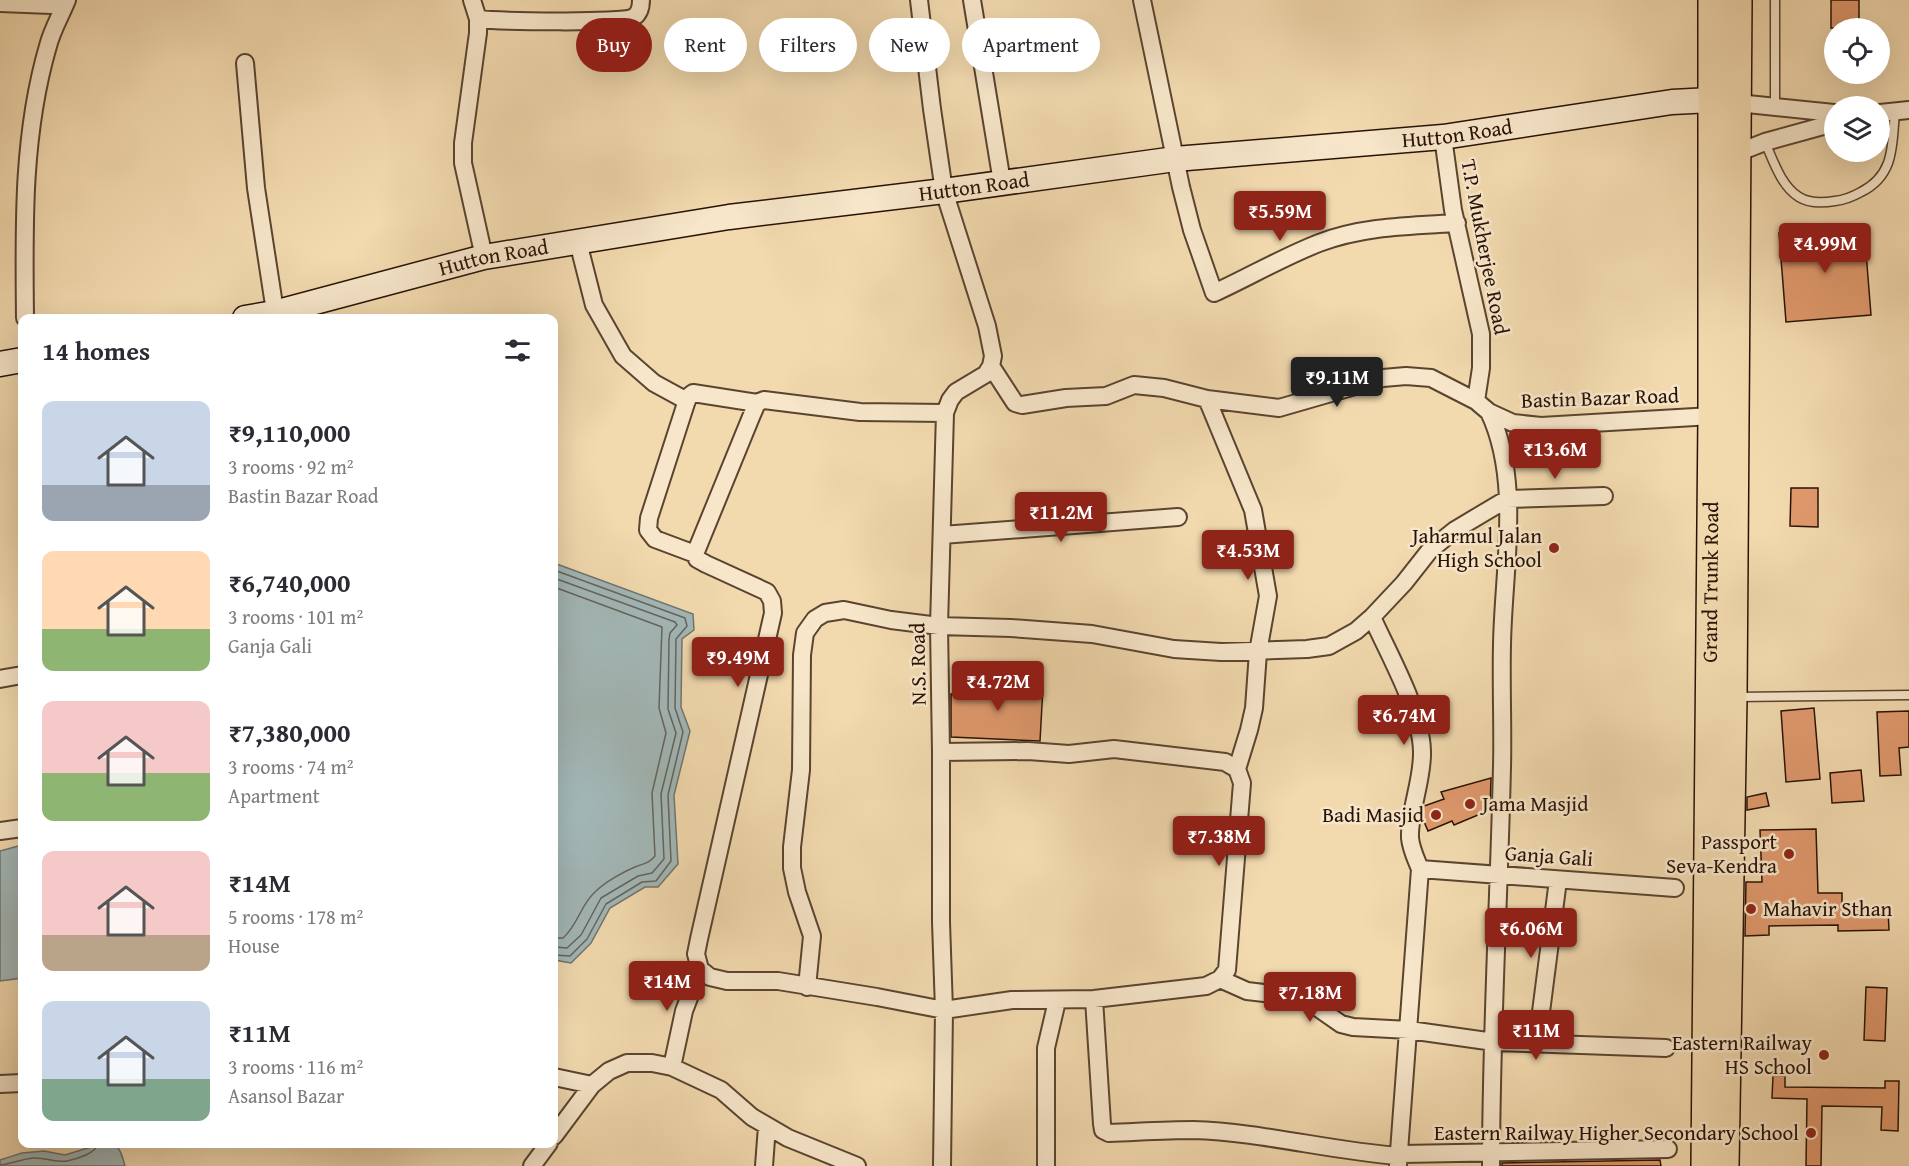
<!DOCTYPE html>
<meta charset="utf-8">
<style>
body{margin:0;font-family:"Gentium Book Plus",serif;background:#f7f7f7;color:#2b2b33;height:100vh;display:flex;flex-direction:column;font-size:22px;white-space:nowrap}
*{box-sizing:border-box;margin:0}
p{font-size:20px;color:#7c7c81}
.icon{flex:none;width:33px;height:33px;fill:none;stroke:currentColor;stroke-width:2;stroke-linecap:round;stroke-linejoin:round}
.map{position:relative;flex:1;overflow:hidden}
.sheet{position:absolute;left:18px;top:314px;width:540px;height:834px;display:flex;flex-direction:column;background:#fff;border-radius:12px;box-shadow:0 6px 24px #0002}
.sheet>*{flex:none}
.top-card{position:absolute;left:576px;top:18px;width:570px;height:54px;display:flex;gap:12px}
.controls{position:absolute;left:1824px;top:18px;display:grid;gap:12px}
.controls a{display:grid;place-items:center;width:66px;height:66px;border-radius:50%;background:#fff;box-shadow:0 6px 24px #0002;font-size:30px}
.price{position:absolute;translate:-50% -51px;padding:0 14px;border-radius:6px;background:#8f2418;color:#fff;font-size:20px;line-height:39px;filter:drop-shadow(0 2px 3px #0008)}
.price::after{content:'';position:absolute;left:50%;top:36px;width:18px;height:14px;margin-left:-9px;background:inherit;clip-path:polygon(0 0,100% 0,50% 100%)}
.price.current{background:#222;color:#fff}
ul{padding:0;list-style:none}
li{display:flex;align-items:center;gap:18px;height:150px;padding:0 24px}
li span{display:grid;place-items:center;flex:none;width:168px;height:120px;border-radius:12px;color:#555}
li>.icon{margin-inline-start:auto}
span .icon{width:72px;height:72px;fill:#fffc;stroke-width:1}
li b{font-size:26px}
h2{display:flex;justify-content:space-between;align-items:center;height:72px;padding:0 24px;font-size:26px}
.pill{padding:0 21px;border-radius:27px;background:#fff;box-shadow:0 6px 24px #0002;font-size:21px;line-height:54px}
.pill.current{background:#8f2418;color:#fff}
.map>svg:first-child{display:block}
.water{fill:#a2b7b7;stroke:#717570;stroke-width:1.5}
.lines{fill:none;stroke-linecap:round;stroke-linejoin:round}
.shore{stroke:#65645e;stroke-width:1.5}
.building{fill:#e0996d;stroke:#281206;stroke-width:1.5}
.lane-casing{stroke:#5a4430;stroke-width:11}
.street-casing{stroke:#5a4430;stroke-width:20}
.secondary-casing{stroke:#281206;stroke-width:27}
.primary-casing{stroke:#281206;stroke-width:30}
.lane{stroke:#f7e6ca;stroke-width:8}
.street{stroke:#f7e6ca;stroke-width:16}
.secondary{stroke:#f7e6ca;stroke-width:24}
.primary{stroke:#f2d9ae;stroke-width:27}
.poi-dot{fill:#8f2418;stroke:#f7e6ca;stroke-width:2}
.labels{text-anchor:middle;stroke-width:5;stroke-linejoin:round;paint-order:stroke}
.street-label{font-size:21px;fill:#281206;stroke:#f7e6ca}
.poi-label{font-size:21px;fill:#281206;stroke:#f7e6ca;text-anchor:end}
</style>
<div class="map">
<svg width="1909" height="1166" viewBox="0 0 1909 1166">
<rect width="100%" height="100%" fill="#f2d9ae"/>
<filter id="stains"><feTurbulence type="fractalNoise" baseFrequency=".00333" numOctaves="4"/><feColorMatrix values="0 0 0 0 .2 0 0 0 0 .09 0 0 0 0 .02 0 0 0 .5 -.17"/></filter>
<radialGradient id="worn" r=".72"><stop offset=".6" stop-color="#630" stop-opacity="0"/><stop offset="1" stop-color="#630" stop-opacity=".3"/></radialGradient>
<path class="water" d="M554,563L693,614L694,630L682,639L681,707L690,731L674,795L678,864L658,887H645L610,908L591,943L571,963L554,960Z
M22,845V978L0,981V851Z
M94,1143C117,1143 119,1143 125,1166H0V1160L22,1153L44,1151L65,1155L91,1147Z"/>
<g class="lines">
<path class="shore" d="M554,570L685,618L687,626L676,639L675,708L683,732L668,795L671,861L656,881L642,882L606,904L587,939L570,956L554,955
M554,578L675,622L677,625L670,633L669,639L668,709L676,733L661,794L664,859L652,873L638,876L601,898L581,935L567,948L554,947
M554,587L662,627L659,708L666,733L652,793L655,856C648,864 645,863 635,867C623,872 605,882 595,892C581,904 578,925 563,938H554
M0,1165C11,1164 22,1159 33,1158C44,1157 57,1163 67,1161C77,1159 97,1153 98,1143"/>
</g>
<path class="building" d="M1831,0H1859V28H1831Z
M1864,227L1871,315L1786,322L1779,233Z
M1791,488H1818V527L1790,526Z
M999,681L1043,687L1040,741L951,737V694Z
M1814,708L1820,779L1786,782L1781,711Z
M1909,711V747L1899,748L1901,775L1880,776L1877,712Z
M1861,770L1864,801L1832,803L1830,773Z
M1491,778L1490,810L1454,825L1452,821L1428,831L1422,817L1424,806L1444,799L1441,792Z
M1766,793L1769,806L1747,810V797Z
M1816,829L1818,893H1842V910L1888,909L1889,930L1838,931V925L1769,926V935L1745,936L1746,882H1762L1760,830Z
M1866,987L1887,988L1885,1041L1864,1040Z
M1773,1076H1785V1087L1885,1088V1081H1899L1898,1131L1881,1130L1882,1107L1822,1106L1821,1166H1806L1807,1099L1772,1098Z
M1660,1160L1661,1166H1502V1163Z"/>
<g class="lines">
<g class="lane-casing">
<path id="lane" d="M1775,107V0
M1765,142C1773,160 1781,186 1799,197C1810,204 1823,203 1835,201C1845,200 1852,197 1861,192C1895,175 1892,145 1895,111
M1736,697L1909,695"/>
</g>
<g class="street-casing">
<path id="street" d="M472,0L478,19V33L463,143V163L484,257
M919,0L932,109L944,191L987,326L993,356L991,366L986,374L956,392L950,400L945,413L939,626L941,752V922L944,1010L942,1166
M972,0L1002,182
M1142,0L1181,187L1192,230L1214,293C1249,277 1283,257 1319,243C1363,226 1410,226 1457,223
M0,3L51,5L65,0
M478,19C498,21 623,24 634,17C640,13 641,7 641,0
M245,63L256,188L276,318
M1728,102L1834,113
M1880,113L1909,110
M1443,137L1453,210L1481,334V368L1476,401
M1737,153L1765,142L1834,123
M578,242L594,305L623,356L654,383L687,401
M25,318C24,227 22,135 48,46C52,30 61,15 67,0
M991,366L1015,403L1022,405L1066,398L1106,396L1134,385L1164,388L1207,399L1279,408L1383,378L1406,376L1431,378L1476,401L1489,412L1513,423L1541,426L1712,416
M1207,399L1253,510L1268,596L1258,652L1254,708L1249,730L1237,769
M1489,412C1522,481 1503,571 1502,645C1501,686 1503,727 1502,767C1499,900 1491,1033 1491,1166
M942,535L1178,517
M695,554L655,539L648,530L649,518L688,397L693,393L757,403
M1372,617C1389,655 1421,710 1422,751C1423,780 1409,810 1410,838C1411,849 1416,859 1420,869L1398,1165
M0,679L22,675
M941,752L1028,751L1069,754L1114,749L1225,762L1237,769L1242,783L1227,970L1220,979L1206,986L1094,999L1012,1000L944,1010L877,997L778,981H727L710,977L700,969L696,954L699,939L773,613L772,601L767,592L706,564L697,559L695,554L751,417L757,403L764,400L860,412L945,413
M0,831L22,828
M1420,869L1675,888
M1220,979L1247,991L1298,997L1308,1001L1341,1024L1353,1027L1409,1030L1494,1042L1666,1048
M807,987L812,936L797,892L792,868V847L801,770L802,655L805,633L815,619L825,613L844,610L891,620L939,626L1011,628L1092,634L1174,649L1221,652L1307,649L1329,646L1356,631L1372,617L1404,583L1430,550L1455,530L1507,499L1604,496
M1094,999L1102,1124L1103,1130L1109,1133C1137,1132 1165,1130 1193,1130C1262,1132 1330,1151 1399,1156L1402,1154L1668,1149
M1537,1043L1558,880
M672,1067L684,1011L700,969
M554,1077L592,1085
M0,1084L22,1083
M554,1136L592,1085L609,1071L627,1063H652L672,1067L721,1090L752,1117L788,1138L857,1166
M532,1166L549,1143
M764,1166L767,1126
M1046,1166V1048L1057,1001"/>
</g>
<g class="secondary-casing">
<g id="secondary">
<path id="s1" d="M245,318L274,313L484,257L729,217L944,191L1175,159L1443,137L1672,102L1711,100"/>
<path d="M0,364L22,360"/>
</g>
</g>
<g class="primary-casing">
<g id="primary">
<path id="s2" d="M1705,1166L1712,416V0"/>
<path d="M1725,1166L1733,698L1738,0"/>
</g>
</g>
<use href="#lane" class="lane"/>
<use href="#street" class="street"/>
<use href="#secondary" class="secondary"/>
<use href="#primary" class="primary"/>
</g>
<g class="poi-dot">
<circle cx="1554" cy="548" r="6"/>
<circle cx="1470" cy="804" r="6"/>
<circle cx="1436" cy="815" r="6"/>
<circle cx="1789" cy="854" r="6"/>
<circle cx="1751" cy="909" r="6"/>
<circle cx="1824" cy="1055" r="6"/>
<circle cx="1811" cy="1133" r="6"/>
</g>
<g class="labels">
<g class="street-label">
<text dy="7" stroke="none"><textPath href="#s1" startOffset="1228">Hutton Road</textPath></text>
<text dy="7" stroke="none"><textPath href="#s1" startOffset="742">Hutton Road</textPath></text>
<text transform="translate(1485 247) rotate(79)" y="7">T.P. Mukherjee Road</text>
<text dy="7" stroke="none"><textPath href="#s1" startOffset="256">Hutton Road</textPath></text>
<text transform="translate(1600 398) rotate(-2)" y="7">Bastin Bazar Road</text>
<text dy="7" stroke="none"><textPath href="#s2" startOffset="584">Grand Trunk Road</textPath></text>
<text transform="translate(918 664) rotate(-91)" y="7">N.S. Road</text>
<text transform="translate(1549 856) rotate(4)" y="7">Ganja Gali</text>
</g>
<g class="poi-label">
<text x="1542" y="543">Jaharmul Jalan<tspan x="1542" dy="24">High School</tspan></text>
<text x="1482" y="811" text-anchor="start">Jama Masjid</text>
<text x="1424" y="822">Badi Masjid</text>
<text x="1777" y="849">Passport<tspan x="1777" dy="24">Seva-Kendra</tspan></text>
<text x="1763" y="916" text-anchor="start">Mahavir Sthan</text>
<text x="1812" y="1050">Eastern Railway<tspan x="1812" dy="24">HS School</tspan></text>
<text x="1799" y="1140">Eastern Railway Higher Secondary School</text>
</g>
</g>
<rect width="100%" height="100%" filter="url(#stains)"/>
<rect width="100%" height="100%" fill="url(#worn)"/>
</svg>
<div class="controls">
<a><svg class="icon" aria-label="locate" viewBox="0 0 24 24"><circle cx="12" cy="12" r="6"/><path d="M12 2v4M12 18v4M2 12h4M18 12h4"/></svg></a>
<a><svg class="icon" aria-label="layers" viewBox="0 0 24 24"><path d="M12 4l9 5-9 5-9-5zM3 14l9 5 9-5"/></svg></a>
</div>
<b class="price" style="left:1280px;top:242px">₹5.59M</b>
<b class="price" style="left:1825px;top:274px">₹4.99M</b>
<b class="price current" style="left:1337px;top:408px">₹9.11M</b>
<b class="price" style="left:1555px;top:480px">₹13.6M</b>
<b class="price" style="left:1061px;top:543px">₹11.2M</b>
<b class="price" style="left:1248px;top:581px">₹4.53M</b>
<b class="price" style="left:738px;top:688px">₹9.49M</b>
<b class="price" style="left:998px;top:712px">₹4.72M</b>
<b class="price" style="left:1404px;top:746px">₹6.74M</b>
<b class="price" style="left:1219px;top:867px">₹7.38M</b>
<b class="price" style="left:1531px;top:959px">₹6.06M</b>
<b class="price" style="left:667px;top:1012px">₹14M</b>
<b class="price" style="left:1310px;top:1023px">₹7.18M</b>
<b class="price" style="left:1536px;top:1061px">₹11M</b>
<div class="top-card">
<a class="pill current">Buy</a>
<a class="pill">Rent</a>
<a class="pill">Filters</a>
<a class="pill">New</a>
<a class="pill">Apartment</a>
</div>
<section class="sheet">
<h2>14 homes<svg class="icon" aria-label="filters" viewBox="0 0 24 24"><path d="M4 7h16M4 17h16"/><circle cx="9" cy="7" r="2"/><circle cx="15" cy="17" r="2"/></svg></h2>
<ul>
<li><span style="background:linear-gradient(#c9d6e8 70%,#9aa5b1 0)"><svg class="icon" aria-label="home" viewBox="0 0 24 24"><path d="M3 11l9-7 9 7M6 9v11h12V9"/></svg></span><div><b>₹9,110,000</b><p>3 rooms · 92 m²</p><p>Bastin Bazar Road</p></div></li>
<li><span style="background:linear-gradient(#ffd9b3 65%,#8fb573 0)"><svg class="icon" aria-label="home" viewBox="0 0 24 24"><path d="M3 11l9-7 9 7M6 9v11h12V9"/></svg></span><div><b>₹6,740,000</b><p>3 rooms · 101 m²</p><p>Ganja Gali</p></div></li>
<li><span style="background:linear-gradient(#f6c9c9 60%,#8fb573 0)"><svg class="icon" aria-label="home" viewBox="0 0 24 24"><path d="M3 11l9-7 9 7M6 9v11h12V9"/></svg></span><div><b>₹7,380,000</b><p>3 rooms · 74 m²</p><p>Apartment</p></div></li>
<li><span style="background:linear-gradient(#f6c9c9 70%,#b9a48a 0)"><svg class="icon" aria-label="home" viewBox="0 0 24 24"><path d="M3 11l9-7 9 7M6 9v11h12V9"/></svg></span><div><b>₹14M</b><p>5 rooms · 178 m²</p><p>House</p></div></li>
<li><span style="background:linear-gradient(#c9d6e8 65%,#7fa58c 0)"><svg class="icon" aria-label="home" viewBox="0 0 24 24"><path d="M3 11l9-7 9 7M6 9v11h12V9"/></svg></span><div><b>₹11M</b><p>3 rooms · 116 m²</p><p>Asansol Bazar</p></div></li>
</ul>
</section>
</div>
